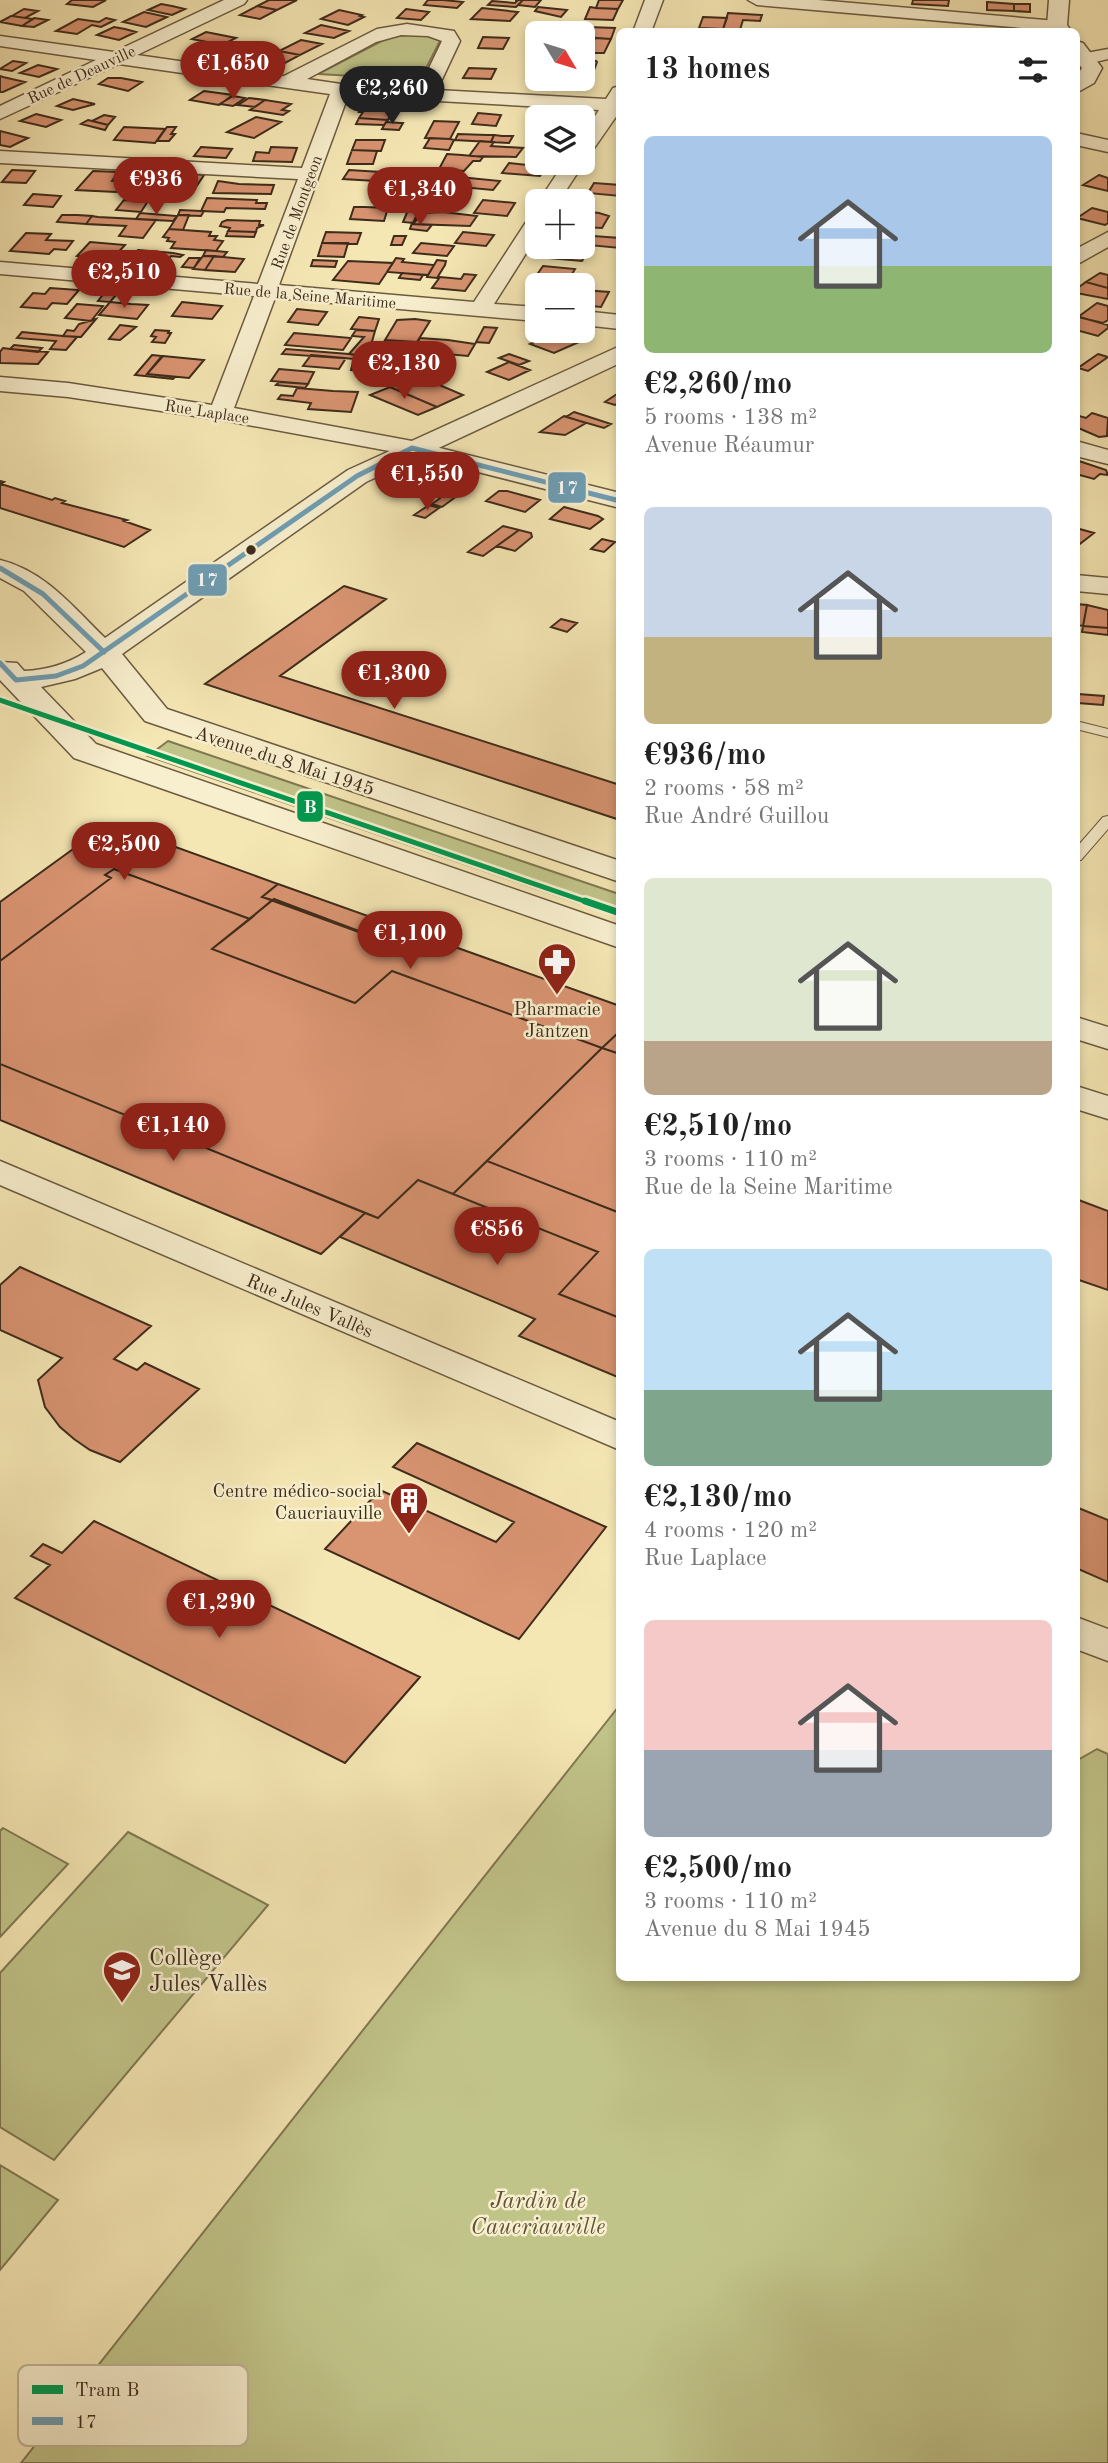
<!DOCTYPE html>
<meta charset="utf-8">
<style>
body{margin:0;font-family:"Old Standard TT",serif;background:#f2f2f2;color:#222;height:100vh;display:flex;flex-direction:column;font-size:26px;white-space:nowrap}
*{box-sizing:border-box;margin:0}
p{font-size:23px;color:#767676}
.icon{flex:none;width:38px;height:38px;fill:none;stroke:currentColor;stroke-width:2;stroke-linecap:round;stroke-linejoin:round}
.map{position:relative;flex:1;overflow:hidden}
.details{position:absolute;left:616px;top:28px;width:464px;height:1953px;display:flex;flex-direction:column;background:#fff;border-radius:10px;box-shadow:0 4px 10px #0003}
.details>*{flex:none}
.needle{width:46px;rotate:128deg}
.controls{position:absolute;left:525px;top:21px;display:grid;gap:14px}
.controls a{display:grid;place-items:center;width:70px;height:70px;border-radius:10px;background:#fff;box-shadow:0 4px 10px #0003;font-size:35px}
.price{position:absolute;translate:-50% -60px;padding:0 16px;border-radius:24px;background:#8f2418;color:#fff;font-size:23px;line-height:46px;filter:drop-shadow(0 2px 4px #0008)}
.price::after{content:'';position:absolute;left:50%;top:42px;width:21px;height:16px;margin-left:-10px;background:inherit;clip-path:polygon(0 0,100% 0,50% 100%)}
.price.selected{background:#222;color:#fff}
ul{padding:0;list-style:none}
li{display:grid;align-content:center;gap:14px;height:371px;padding:0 28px}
li span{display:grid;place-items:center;height:217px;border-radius:10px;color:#555}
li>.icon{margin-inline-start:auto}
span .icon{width:126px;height:126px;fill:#fffc;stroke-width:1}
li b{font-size:30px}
h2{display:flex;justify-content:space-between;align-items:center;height:84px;padding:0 28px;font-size:30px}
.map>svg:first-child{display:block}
.green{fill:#c1c489;stroke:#807852;stroke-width:2}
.building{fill:#d99472;stroke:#3e2c1b;stroke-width:2}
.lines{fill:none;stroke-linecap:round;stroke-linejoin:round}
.service-casing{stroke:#6c5b41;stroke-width:2}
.minor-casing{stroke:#6c5b41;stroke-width:3}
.tertiary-casing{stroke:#6c5b41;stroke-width:3}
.service{fill:#f8efce;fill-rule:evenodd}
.minor{fill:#f8efce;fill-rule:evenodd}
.tertiary{fill:#f8efce;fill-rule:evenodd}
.bus-1-casing{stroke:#f8efce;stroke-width:10}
.bus-1{stroke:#6e9eb4;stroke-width:5}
.tram-1-far1-casing{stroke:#f8efce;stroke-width:10}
.tram-1-casing{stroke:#f8efce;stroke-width:12}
.tram-1-far1{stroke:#00984e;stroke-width:5}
.tram-1{stroke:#00984e;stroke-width:7}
.bus-dot{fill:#3e2c1b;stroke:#f8efce;stroke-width:2.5}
.labels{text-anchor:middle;stroke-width:5;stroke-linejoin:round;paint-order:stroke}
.far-street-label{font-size:16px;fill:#3e2c1b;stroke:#f8efce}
.street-label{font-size:19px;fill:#3e2c1b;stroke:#f8efce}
.poi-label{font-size:19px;fill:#3e2c1b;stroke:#f8efce}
.near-poi-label{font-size:23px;fill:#3e2c1b;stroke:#f8efce;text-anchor:start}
.near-park-label{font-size:23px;font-style:italic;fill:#5f5236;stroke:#f8efce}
.key{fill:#f8efce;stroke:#c0b498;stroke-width:2}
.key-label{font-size:19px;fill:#3e2c1b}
.line-badge{stroke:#f8efce;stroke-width:2.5}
.badge-label{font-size:19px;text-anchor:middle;font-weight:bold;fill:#fff}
</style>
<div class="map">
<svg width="1108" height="2463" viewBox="0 0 1108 2463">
<rect width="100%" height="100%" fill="#f5e7b4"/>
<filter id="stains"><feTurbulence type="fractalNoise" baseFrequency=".00286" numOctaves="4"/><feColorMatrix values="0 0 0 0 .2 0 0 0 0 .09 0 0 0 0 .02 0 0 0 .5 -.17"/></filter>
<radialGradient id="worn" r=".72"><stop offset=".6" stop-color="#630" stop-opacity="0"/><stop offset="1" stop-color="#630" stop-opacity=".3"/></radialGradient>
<path class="green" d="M395,34H429L441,39L420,80L318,74Z
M168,741L619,894V917L148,756Z
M619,1706L620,1978H1076V1761L1097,1749L1108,1754V2463H21Z
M3,1828L68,1864L0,1937V1831Z
M128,1832L268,1905L54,2160L0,2127V1973Z
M0,2165L58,2200L0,2270Z"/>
<path class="building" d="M72,0H106L93,7L67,4Z
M269,0H297L277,10L257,6Z
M428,0H443L463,2L457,8L424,5Z
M515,0H523L516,7L488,5L492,1L515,3L518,0Z
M523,0H541L535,7L518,5Z
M599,0H623L618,9L596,8Z
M913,0H949L948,6L912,4Z
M987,2L1014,4V11L987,10Z
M161,4L172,6L185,9L172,15L148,10Z
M1014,4H1030V12L1014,11Z
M257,6L277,10L260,19L240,15Z
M538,7L567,10L561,17L535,11Z
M590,7L596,8L618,9L613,20L585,19Z
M482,8L518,12L510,21L471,19Z
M24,9L38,11L25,18L12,16Z
M406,9L429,12L421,20L397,18Z
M339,10L362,15L360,16L364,17L348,25L321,19Z
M144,12L167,17L146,27L123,22Z
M728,13L761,15H762L760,21L743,20L740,30L723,29Z
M11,16H12L33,19L22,26L0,22Z
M703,17L727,18L723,29L699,28Z
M34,18L48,20L34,27L22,26Z
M106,18L115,20L101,27L92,25L77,34L56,31L78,19L99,22Z
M321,25L349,31L334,38L305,33Z
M114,27L125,29L136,32L119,40L97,35Z
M588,27L615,28L611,39L584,37Z
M206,32L236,38L222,45L192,39Z
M483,37L509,38L503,49L478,48Z
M595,38L611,39L604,53H588Z
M301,40L322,44L300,55L279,51Z
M279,51L300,55L285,63L264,58Z
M13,61L26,63L12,71L0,69Z
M583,61H596L597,62L594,70H583Z
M38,65L57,69L39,77L20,73Z
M469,68L496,69L491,79L463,78Z
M583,73L593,74L588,86L551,84L553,79H583Z
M0,76L3,77L25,82L3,92H0Z
M108,78H121L142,82L128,91L99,84Z
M204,91L233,95L219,105L190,100Z
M233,96L245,98L233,106L220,104Z
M249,98L265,100L255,107L238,105Z
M73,99L95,104L73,110L57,106Z
M265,100L291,104L282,110L289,111L283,115L250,110Z
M364,104L369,105L395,106L388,120L359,118L363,112H359Z
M478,113L501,115L496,126L472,124Z
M36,114L61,120L46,127L20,121Z
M104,115L115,117L108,125L92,121Z
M256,117L281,122L254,138L227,132Z
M359,118L388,120L384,125L356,124Z
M88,120L108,125L105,130L81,124Z
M434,121L459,122L450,139L425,138Z
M386,122L401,123H403L399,130L382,129Z
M124,127L165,129L155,143L114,140Z
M167,127H176L171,134H175L169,141H157Z
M0,131L28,138L10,147L0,145Z
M458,134L487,135H494L491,142L455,140Z
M494,135L502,136H513L509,143L491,142Z
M430,138L450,139L454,140L449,150L424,148Z
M356,140H385L381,151L352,150Z
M480,141L494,142L491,146L523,148L516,157L469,156Z
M201,147L232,149L226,158L194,156Z
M271,147L297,148L292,162L253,161L256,152L269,153Z
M352,150L377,151L373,164H347Z
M447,154L462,155L483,157L480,161H473L464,171L439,169Z
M509,163L546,167L540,176L502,173Z
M420,169L439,170L431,185H422L426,176H417Z
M439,169L461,171L457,177L436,175Z
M12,170L35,171L26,183L2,182Z
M349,170L381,172L388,174L385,178H378L376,181L343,179Z
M93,171L118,172L112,181L123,182L116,192L76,190Z
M194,174L204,175L192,193L174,192L170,198L155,197L168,179L191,180Z
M1099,175L1108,178V191L1083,185Z
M459,177L500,181L493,190L461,187L459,189L451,188Z
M218,181L239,184L274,185L271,194L213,193Z
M594,183L620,185V196L588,193Z
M391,185L421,189L422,185L431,186L422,204L391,203L393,198H403L385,196Z
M33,194L61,196L53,207L24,205Z
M207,198L257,200L256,203H267L265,209L226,208L224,212L201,211Z
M124,200L148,201L141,212L116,210Z
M483,200L504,202L515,203L507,216L474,213Z
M402,203L422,204L413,223L403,222L409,208H400Z
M354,207H365L388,208L384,221L350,219Z
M1092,208L1108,212V223L1105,225L1077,218Z
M180,210L201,211H204L201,216L178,215Z
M583,211L599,213L609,216L602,228L583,227Z
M443,212L477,216L470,226L413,224L422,213Z
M140,213L177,216L173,221L136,219Z
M62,215H77L92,216L86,224L57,222Z
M178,215H189L183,230L169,229Z
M92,216L98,217L156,220L143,238L119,236L126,226L86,224Z
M227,220L260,221L259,225H264L257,228L256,232L228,231L230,228L220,226L222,222Z
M412,223L413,224L432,225L427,231L410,229Z
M169,229L211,232L209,236H217L214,240L223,241L216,251L171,248L175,242L167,241L169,238L163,237Z
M228,231L256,232L254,237L226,236Z
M326,232L361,233L357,244L322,243Z
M463,232L494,235L486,246L455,243Z
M26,233L51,234L46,240L73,241L66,250L54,249L49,254L10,251Z
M394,236H406L402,245H391Z
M593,236L620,238V248L588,245Z
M90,242L125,245L112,259L77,256Z
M322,243H348L344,257L318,256Z
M421,243L454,246L447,256L413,253Z
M554,248L588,251L582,261L547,258Z
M138,250L173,253L183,255L180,257L171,256L163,266L127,262Z
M206,250L216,251L227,252L223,257L203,256Z
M203,256H214L205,270L193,269Z
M214,256L223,257L244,259L235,272L205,270Z
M189,258H200L194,268L182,267Z
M396,258L404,259L402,262L434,265L428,275L387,272Z
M313,260L337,261L335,267L311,266Z
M437,260L446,261L445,265L437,278L427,277Z
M348,261L393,263L379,284L333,280Z
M543,266L575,269L567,282L534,279Z
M402,273L423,275L420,280L399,278Z
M1100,273L1108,275V288L1086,282Z
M464,274L476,275L465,291L432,288L440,277L461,279Z
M1086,282L1108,288V299L1076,293V289Z
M50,288L79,290L67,304L52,303L47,309L21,307L33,293L45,294Z
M583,290L609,292L601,307L583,305Z
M105,292L117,294L110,302L98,301Z
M110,302L131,304L148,305L137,319L99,315Z
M182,302L222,306L212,319L172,316Z
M1097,303L1108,306V320L1103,323L1078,317Z
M77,304L103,306L91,321L65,318Z
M297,309L327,312L318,325L288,322Z
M1076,316L1108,325V328L1098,336L1076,330Z
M359,317L379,319L375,331L351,329Z
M96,319L81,337L63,336L67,330L74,331L79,324Z
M415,319L430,321L417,342L385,340L397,320Z
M120,325L136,327L120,340L109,339Z
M484,327L497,328L489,343L476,342Z
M155,330L169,331L168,333H171L165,343L152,342L156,337L151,336Z
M356,330L375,331L368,356L349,354L364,337L352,336Z
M22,332L63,336L77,337L66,350L50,349L56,341L17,338Z
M294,333L351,338L343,350L285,345Z
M555,333L579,342L554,353L530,344Z
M420,338L448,340L475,344L468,356L412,351Z
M14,345L42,348L38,352L10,349Z
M3,348L10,349L48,352L38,364L0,363V352Z
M286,349L349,354L355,355V359L282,354Z
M509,354L529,361L519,365L499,358Z
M1098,354L1108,357L1088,371L1078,368Z
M152,355L162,356L147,374L175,377L173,379L135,375Z
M311,355L346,358L339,369L303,366Z
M355,355L368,356L363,371L351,370Z
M163,356L204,360L189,378L147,374Z
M509,362L530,370L509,380L487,372Z
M279,369L314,372L308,384L271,381Z
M416,375L463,395L437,407L390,387Z
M279,382L308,384L305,388L276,385Z
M390,387L437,407L418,415L370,395Z
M297,388L333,391L358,392L351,412L308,409L311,403L278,399L281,395L293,396Z
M620,392V403L615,405L605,402Z
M574,412L611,424L604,428L566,417Z
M1092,413L1108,418L1107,436L1099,437L1076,427V415L1086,418Z
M564,416L586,423L565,435L540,432Z
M1076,460L1106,470L1108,475L1100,474L1094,479L1076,474Z
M428,473L452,480L429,495L404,492Z
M0,481L4,482L1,484L52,500L55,498L65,501L62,503L127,520L124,521L150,530L124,547L0,508Z
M499,491H507L540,500L525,512L486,501Z
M447,493L457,496L442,507L432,504Z
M429,505L439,508L425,518L414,515Z
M564,507L598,516L603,519L590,529L550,519Z
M503,526L519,530L483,556L468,552Z
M1076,528L1094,533L1076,547Z
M519,530L531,533L532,537L515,551L497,546Z
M602,539L615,542L604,552L591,549Z
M344,586L386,599L280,676L620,785V820L205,684Z
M1076,604L1087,605L1083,626L1076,625Z
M1087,605L1108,610V628L1083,626Z
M561,619L577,623L567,632L551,627Z
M1083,626L1108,628V635L1082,632Z
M1078,694L1104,696L1103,705L1078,703Z
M109,823L278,884L262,897L272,900L250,919L114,869L105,875L111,878L0,961V902Z
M114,869L250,919L212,949L355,1003L392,971L602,1048L453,1194L418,1180L378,1218L0,1064V961L111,878L105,875Z
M278,884L441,942L425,956L262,897Z
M274,899L425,956L441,942L620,1006V1031L602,1048L392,971L355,1003L212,949Z
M620,1031V1054L602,1048Z
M602,1048L620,1054V1213L487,1161Z
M0,1064L365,1213L321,1254L0,1120Z
M487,1161L620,1213V1318L559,1294L598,1252L453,1194Z
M418,1180L598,1252L559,1294L620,1318V1378L519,1336L535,1319L340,1237L365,1213L378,1218Z
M1076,1199L1108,1211V1290L1076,1279Z
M20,1267L151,1326L114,1359L137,1370L145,1363L199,1389L120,1462L90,1450L74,1439L60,1427L45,1407L38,1380L62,1358L0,1330V1285Z
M417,1443L606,1527L519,1639L325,1549L380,1490L496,1542L514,1522L393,1467Z
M1076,1507L1108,1520V1582L1076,1568Z
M94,1521L420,1677L345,1763L15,1598L50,1565L31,1556L43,1544L62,1553Z"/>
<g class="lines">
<g class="service-casing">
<path id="service" d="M1076,721L1108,729V737L1076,729Z
M1108,816V829L1081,860L1076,861V848L1103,817Z"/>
</g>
<g class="minor-casing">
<path id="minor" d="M224,0H247L244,4L137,55L284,76L377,29L407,24L454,31L460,41L437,90L606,99L613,88L620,86V111L590,154L583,156V135L599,110L348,96L279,285L474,302L530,216L537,214V236L494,304L537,307V321L275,298L234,408L412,441L620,493V508L411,455L221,420L68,397L0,391V377L68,383L212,405L254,296L0,274V262L258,284L298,179L0,163V151L302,168L330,94L119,64L0,119V106L96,60L0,46V36L114,52ZM401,35L428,36L442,41L419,89L341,84L307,79L376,42Z
M645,0H663L651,32H633Z
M748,0H818L1057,21L1066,26L1057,31L757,5Z
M1108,49V59L1087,64L1078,58L1081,54Z
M1076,133L1108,140V152L1076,145Z
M583,161L584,163L559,201H539L564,163Z
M1108,232V247L1076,265V249Z
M583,311L620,315V329L583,325Z
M1076,441L1108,450V464L1076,456Z
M1076,575L1108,578V594L1076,591Z
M0,1161L620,1422V1450L0,1185Z
M1076,1617L1108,1629V1661L1076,1649Z"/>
</g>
<g class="tertiary-casing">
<path id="tertiary" d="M1049,0H1069L1067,25L1072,32L1050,30L1047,26Z
M1076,41L1083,43L1102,68L1094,83L1076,93V77L1082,68L1076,61Z
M620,346V363L366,482L122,654L167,709L620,861V882L145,721L102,668L75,679L41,687L96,744L620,926V948L74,758L0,680V662L17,663L24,671C47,670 67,664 86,652L24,591L0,578V560C45,571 73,607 105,638L348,470Z
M1076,1017L1108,1027V1049L1076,1039Z
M1076,1086L1108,1096V1119L1076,1109Z"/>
</g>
<use href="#service" class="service"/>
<use href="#minor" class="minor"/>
<use href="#tertiary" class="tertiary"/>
<g class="bus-1-casing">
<path id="bus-1" d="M412,448L620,501
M0,568L43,594L104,652
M0,663L16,680L56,676L83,666L357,476L412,448"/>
</g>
<use href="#bus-1" class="bus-1"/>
<g class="tram-1-far1-casing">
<path id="tram-1-far1" d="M0,700L590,903"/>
</g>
<g class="tram-1-casing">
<path id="tram-1" d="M585,901L620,913"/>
</g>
<use href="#tram-1-far1" class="tram-1-far1"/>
<use href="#tram-1" class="tram-1"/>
</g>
<defs>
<g id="pharmacy-pin" transform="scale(2.0125)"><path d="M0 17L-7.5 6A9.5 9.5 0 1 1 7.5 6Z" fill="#8f2418" stroke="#f8efce"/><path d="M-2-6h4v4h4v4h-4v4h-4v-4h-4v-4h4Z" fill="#fff"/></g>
<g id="building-pin" transform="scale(2.0125)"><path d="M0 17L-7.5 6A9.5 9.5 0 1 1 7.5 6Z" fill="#8f2418" stroke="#f8efce"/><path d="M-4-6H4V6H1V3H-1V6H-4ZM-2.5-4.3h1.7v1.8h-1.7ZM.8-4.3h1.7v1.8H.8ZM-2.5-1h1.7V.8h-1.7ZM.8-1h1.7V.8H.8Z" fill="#fff"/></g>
<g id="school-pin" transform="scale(2.0125)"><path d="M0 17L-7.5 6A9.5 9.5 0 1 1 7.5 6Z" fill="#8f2418" stroke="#f8efce"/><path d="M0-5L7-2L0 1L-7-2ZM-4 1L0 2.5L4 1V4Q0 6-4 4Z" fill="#fff"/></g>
</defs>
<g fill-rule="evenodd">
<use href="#pharmacy-pin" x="557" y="962"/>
<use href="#building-pin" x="409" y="1501"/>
<use href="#school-pin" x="122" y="1970"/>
</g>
<circle class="bus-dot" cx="251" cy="550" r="6"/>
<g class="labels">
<g class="far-street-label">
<text transform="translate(81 74) rotate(-25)" y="6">Rue de Deauville</text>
<text transform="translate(296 212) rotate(-70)" y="6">Rue de Montgeon</text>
<text transform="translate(310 295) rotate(5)" y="6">Rue de la Seine Maritime</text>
<text transform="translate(207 411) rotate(9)" y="6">Rue Laplace</text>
</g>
<g class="street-label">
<text transform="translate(285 760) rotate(18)" y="7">Avenue du 8 Mai 1945</text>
<text transform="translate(310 1305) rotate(23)" y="7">Rue Jules Vallès</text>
</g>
<g class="poi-label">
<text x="557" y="1015">Pharmacie<tspan x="557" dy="22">Jantzen</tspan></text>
<text x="382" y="1497" text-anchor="end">Centre médico-social<tspan x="382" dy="22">Caucriauville</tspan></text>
</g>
<g class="near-poi-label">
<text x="149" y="1965">Collège<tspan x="149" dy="26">Jules Vallès</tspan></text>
</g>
<g class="near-park-label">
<text x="538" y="2208">Jardin de<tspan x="538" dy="26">Caucriauville</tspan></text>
</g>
</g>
<rect x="18" y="2365" width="230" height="81" rx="10" class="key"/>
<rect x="32" y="2385" width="31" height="9" fill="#00984e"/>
<rect x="32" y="2417" width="31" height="8" fill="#6e9eb4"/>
<g class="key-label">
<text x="75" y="2396">Tram B</text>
<text x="75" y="2428">17</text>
</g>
<g class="line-badge">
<rect x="547" y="471" width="40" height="33" rx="7" fill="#6e9eb4"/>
<rect x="187" y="563" width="41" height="34" rx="7" fill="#6e9eb4"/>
<rect x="296" y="790" width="28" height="33" rx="7" fill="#00984e"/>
</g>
<g class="badge-label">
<text x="567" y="494">17</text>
<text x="207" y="586">17</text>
<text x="310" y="813">B</text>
</g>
<rect width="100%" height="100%" filter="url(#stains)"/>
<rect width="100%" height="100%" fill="url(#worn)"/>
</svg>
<div class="controls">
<a><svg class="needle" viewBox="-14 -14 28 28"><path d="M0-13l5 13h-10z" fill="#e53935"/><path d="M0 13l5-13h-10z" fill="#767676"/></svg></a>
<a><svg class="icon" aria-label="layers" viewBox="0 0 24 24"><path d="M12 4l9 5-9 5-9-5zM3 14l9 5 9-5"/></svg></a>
<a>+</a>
<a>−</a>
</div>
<b class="price" style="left:233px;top:101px">€1,650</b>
<b class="price selected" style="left:392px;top:126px">€2,260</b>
<b class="price" style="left:156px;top:217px">€936</b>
<b class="price" style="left:420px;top:227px">€1,340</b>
<b class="price" style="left:124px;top:310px">€2,510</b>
<b class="price" style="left:404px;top:401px">€2,130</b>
<b class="price" style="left:427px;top:512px">€1,550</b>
<b class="price" style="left:394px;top:711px">€1,300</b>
<b class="price" style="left:124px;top:882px">€2,500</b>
<b class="price" style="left:410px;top:971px">€1,100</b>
<b class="price" style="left:173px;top:1163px">€1,140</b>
<b class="price" style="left:497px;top:1267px">€856</b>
<b class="price" style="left:219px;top:1640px">€1,290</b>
<section class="details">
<h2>13 homes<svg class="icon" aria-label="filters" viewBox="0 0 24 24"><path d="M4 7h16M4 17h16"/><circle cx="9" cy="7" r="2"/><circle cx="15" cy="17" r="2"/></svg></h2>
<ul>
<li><span style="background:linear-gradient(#a9c7e8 60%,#8fb573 0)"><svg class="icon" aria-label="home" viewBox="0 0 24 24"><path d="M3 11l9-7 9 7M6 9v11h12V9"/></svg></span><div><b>€2,260/mo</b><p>5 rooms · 138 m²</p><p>Avenue Réaumur</p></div></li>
<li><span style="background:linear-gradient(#c9d6e8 60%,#c2b280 0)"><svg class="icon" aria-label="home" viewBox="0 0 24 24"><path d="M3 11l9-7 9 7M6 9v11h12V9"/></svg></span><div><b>€936/mo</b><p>2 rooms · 58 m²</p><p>Rue André Guillou</p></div></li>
<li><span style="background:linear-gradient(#dfe7d0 75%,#b9a48a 0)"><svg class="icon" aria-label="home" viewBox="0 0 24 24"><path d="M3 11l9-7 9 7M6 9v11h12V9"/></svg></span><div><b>€2,510/mo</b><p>3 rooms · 110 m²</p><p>Rue de la Seine Maritime</p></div></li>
<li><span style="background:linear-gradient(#bfe0f5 65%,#7fa58c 0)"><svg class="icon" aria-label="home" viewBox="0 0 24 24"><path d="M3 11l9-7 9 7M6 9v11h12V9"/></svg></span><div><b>€2,130/mo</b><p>4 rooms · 120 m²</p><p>Rue Laplace</p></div></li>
<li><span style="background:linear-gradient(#f6c9c9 60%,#9aa5b1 0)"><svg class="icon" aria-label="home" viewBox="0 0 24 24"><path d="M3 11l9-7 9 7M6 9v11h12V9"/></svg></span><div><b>€2,500/mo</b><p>3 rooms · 110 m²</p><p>Avenue du 8 Mai 1945</p></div></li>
</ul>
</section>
</div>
